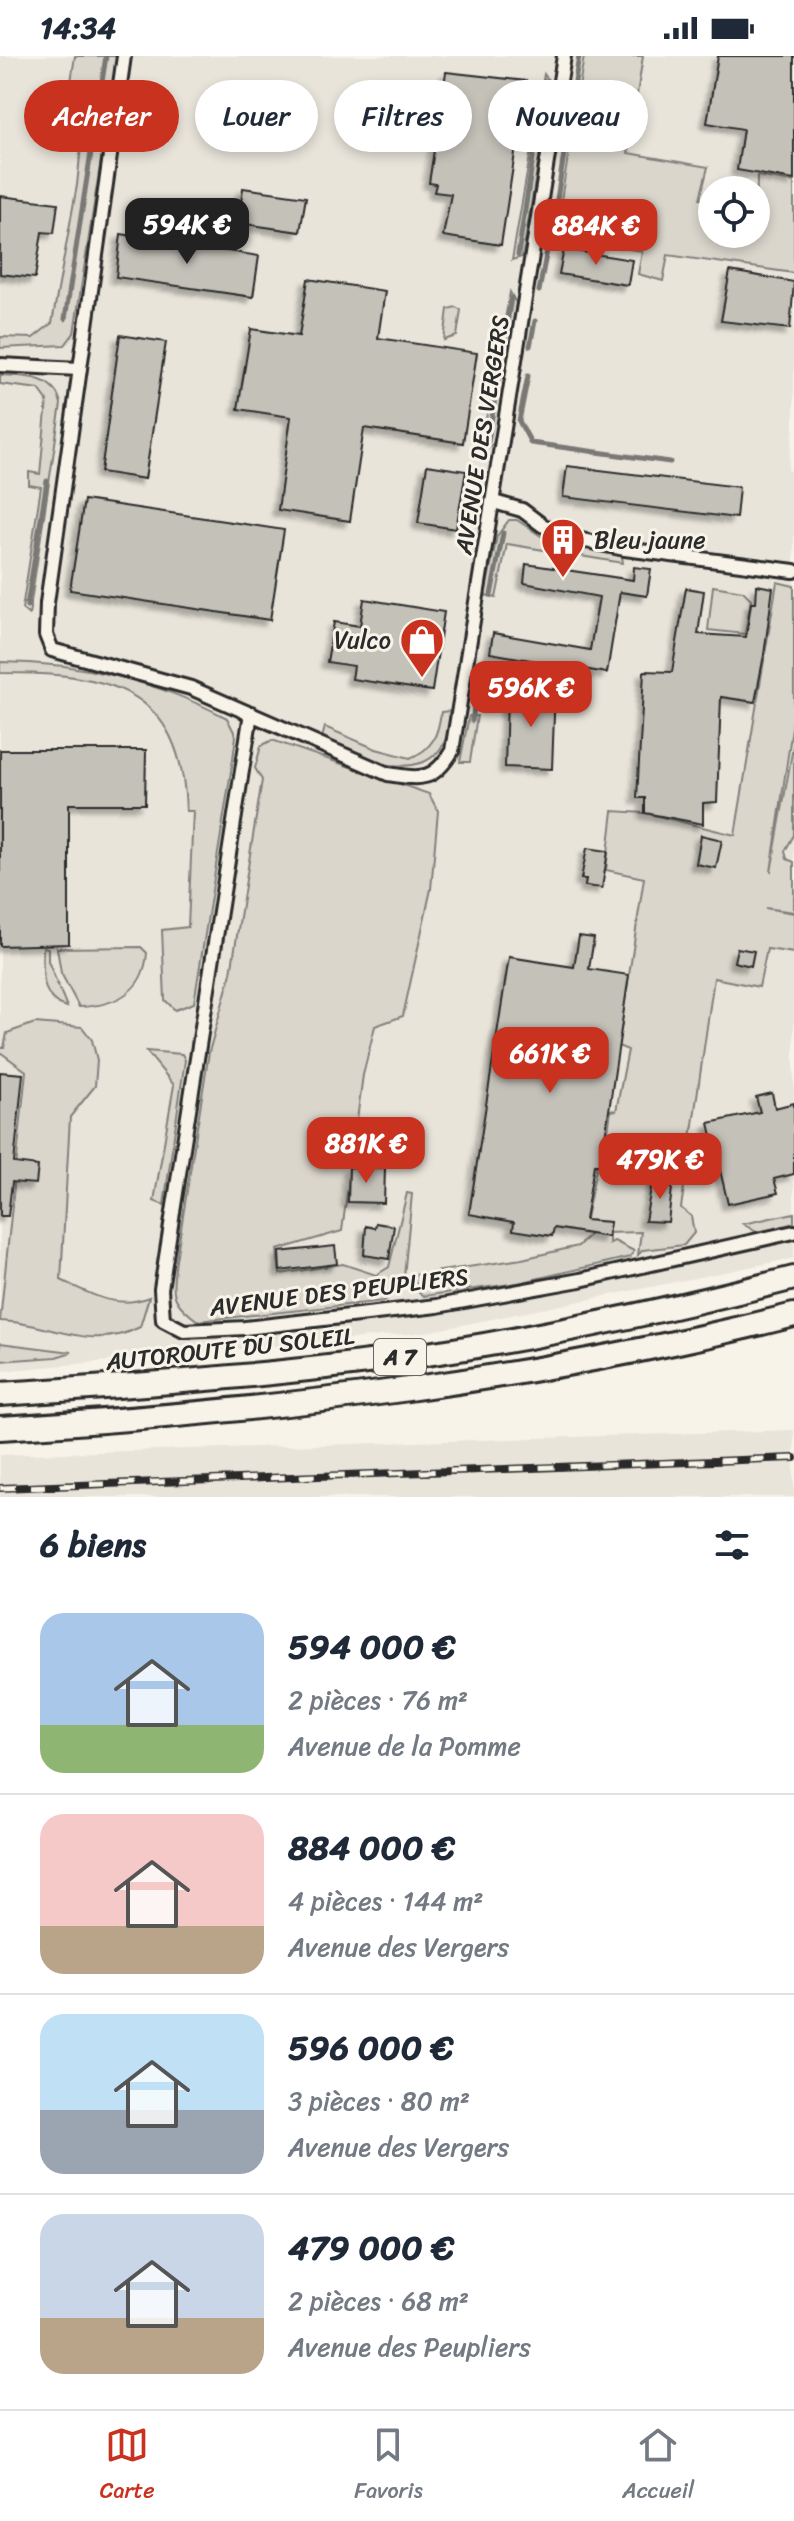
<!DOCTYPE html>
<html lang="fr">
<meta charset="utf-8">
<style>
body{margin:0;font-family:Sriracha,sans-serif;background:#f2f2f3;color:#1f2937;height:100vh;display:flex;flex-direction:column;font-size:30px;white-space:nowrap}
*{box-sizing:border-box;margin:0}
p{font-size:26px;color:#747a83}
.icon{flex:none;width:44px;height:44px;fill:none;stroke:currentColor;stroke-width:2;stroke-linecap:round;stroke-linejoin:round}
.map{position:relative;height:1441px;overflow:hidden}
.sheet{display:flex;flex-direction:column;background:#fff;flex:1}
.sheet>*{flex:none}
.hud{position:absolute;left:24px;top:24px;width:746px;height:72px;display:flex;gap:16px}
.controls{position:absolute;left:698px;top:120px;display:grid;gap:16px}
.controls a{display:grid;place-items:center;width:72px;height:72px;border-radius:50%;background:#fff;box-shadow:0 4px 12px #0003;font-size:40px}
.price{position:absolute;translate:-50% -68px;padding:0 18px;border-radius:16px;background:#c8321e;color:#fff;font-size:26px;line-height:52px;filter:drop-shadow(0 2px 4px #0008)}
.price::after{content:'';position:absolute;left:50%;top:48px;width:24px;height:18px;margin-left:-12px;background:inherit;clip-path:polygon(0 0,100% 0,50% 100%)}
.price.current{background:#222;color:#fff}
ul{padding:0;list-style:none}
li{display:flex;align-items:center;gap:24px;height:200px;padding:0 40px}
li+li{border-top:2px solid #e0e1e3}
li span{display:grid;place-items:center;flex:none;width:224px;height:160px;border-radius:24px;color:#555}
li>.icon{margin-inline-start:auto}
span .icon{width:96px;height:96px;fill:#fffc;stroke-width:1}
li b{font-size:34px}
h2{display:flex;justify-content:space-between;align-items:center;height:96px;padding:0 40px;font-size:34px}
.tag{padding:0 28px;border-radius:36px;background:#fff;box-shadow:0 4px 12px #0003;font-size:28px;line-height:72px}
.tag.current{background:#c8321e;color:#fff}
.status{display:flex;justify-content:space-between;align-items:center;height:56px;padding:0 40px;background:#fff;direction:ltr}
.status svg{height:22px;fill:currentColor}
.dock{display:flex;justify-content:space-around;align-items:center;height:112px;border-top:2px solid #e0e1e3;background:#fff;font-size:22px;color:#747a83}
.dock a{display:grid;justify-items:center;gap:4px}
.dock .current{color:#c8321e}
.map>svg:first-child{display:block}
.built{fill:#e8e4da;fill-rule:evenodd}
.green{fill:#dad6cc;stroke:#82807c;stroke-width:2}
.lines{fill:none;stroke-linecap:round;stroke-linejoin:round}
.stream{stroke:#7a7874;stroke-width:5}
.building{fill:#c4c1b9;stroke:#2b2b2b;stroke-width:2;filter:url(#shadow)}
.minor-casing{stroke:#2b2b2b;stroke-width:18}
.motorway-casing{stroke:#2b2b2b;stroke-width:28}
.minor{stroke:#f7f3e8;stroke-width:12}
.motorway{stroke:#f7f3e8;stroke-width:22}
.rail-casing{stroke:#2b2b2b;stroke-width:8}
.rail{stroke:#f7f3e8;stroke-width:5;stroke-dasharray:15;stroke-linecap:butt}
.labels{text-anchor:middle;stroke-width:6;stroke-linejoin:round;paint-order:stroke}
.shield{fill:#f7f3e8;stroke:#686764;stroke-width:2}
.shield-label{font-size:22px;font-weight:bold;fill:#2b2b2b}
.street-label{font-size:24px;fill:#2b2b2b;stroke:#f7f3e8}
.poi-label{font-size:24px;fill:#2b2b2b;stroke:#f7f3e8;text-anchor:start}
</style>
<div class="status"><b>14:34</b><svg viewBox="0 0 49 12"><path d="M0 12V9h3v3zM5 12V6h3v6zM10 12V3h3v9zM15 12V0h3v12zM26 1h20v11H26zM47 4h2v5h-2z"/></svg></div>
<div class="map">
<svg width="794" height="1441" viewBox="0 0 794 1441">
<defs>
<filter id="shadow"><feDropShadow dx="-5.5" dy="5.5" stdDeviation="2" flood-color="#0004"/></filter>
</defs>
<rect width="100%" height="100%" fill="#f7f3e8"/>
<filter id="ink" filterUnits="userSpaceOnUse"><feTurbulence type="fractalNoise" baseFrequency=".0125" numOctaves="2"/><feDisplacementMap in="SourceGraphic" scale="16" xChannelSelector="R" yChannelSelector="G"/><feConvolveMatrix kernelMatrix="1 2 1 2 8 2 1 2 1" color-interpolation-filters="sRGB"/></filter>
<g filter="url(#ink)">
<path class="built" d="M0,0H794V371L788,414L794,416V1202L427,1276L0,1315ZM712,134H756V178H712Z
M794,1374V1441H0V1399Z"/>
<path class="green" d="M75,0H117L74,277L65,289L0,292V281L33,282L52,267L77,129L87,31L70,32Z
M584,0H643L628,97L708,111L700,143L712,145V178H756L757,120L794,126V217L668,199L663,225L638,218L642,195L555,182Z
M544,18L551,28L524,191L522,201L512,204Z
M510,236L516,247L495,386L486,393L481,390Z
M456,251L461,254L457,280L444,284L448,253Z
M0,319C24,320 55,319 61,348L29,559L22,553L41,431L29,429V416L40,418L47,344L39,333L0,328Z
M509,464H517L544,482L622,500L623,507L507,488L496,542L485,539L497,480Z
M777,526L794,530V658L771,816L794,685V779L785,795L787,803L794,806V856L765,852L794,857V897L767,893L759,931L714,922L681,1152L691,1160L694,1177L684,1189L643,1194L638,1199L641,1176L605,1177L609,1178V1188L614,1185L634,1195L630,1201L518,1227L424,1240L419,1237L413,1219L522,1203L578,1190L590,1178L583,1177L597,1109L603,1112L611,1054L616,1055L628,994L618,990L644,822L606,814L613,755L645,757L735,779Z
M713,530L743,535L751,543L745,578L708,574Z
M0,606C78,606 157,625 227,662L236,680L233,703L194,947L175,954L165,944L162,874L188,871L193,755H186C182,630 108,617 0,617Z
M450,655C451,735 366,712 322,682L325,671L376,693L410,702C433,693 438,679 441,656Z
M469,660H477L470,706H460Z
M272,684L429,738L438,755L431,833L403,960L375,970L363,1019L342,1175L277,1194L280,1218L343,1208L376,1219L389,1211L407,1137L412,1138L403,1231L384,1245L198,1265C169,1244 172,1237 176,1204L209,996L231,917L262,724L255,712L261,690Z
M43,891L48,892V905L67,951C39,944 43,915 43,891Z
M141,891L147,897C144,936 115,950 79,951L61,917L57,892Z
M35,967L82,971L92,984L97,1004L95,1030L70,1061L61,1224C90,1238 117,1254 149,1241L140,1271C90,1297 49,1266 0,1265L26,1015L0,996V992H4L7,977Z
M146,995L182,998L185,1004L164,1149L154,1145L174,1029Z
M794,1157V1167L758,1177L743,1168Z
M0,1287L72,1296L56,1301L0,1305Z"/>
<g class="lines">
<path class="stream" d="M554,163L579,0
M518,199L545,25
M539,235L548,189
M65,263L106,0
M530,290L535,265
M528,320L519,365L531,387L670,406
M488,385L511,242
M491,539L503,477
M27,550L47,425
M472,665L478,624"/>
</g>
<path class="building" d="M718,0H794V124L737,114L743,73L707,67Z
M446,16L526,25L501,189L443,180L451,138L434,136L436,128L429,127Z
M243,132L306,141L300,176L238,167Z
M0,140L58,147L54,177L42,176L35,222L0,218Z
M121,178L259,200L253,241L116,221Z
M564,193L632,204L628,229L559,218Z
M730,215L794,226L790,273L721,265Z
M308,223L385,235L378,282L477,297L463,387L364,372L350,465L278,454L291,361L238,353L251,273L299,280Z
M120,279L166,286L145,423L101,416Z
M427,409L466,415L456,473L418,467Z
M567,410L739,431L736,462L563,441Z
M84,444L284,474L270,564L70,534Z
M526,508L633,524L634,511L651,513L647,540L620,536L607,617L490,597L493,577L590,594L599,541L524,527Z
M757,529L773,532L764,599L755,646L721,641L717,746L703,747V768L645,757V742H637L644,615L672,616L686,532L704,535L698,578L746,581L751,547H756Z
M364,543L444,556L432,635L352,623L354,610L327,606L334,566L360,570Z
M521,631L555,632L552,713L505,711L507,642H521Z
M0,694H146L145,748H69V888L0,890Z
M701,779L722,784L716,812L696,808Z
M587,792L608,795L602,832L585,830L586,823H581Z
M579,880L594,882L589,913L629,919L601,1109H594L585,1164L610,1166L608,1181L554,1172L552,1180L513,1174L514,1166L469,1158L509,901L574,911Z
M737,892L754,895L751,910L734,906Z
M0,1016L23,1018L14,1107L38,1110L36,1128L12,1126L8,1160H0Z
M772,1037L775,1052L794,1047V1118L774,1123L778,1137L728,1148L709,1067L760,1056L756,1041Z
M349,1111L385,1112L384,1147L348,1146Z
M653,1122L673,1124L668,1166L645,1165Z
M376,1167L394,1170L389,1203L364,1199L366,1170L375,1172Z
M335,1190L337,1208L280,1215L279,1196Z"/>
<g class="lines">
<g class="minor-casing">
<path id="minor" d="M124,0L47,547L46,579L52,594L191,632L388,718C421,723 433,726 452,695L564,0
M0,309L79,313
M494,446L522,454L542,469L567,481L625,493L794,515
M251,657L161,1233L163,1264L184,1275L245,1272L437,1250L580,1224L794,1176"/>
</g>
<g class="motorway-casing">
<path id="motorway" d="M0,1338C162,1328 324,1316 484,1289C588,1271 692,1248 794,1222
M0,1372C268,1356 533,1325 794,1259"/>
</g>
<use href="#minor" class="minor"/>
<use href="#motorway" class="motorway"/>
<g class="rail-casing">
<path id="rail" d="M0,1432L794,1402"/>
</g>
<use href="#rail" class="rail"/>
</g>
</g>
<defs>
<g id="building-pin" transform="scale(2.3)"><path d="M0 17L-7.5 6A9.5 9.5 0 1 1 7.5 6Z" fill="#c8321e" stroke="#f7f3e8"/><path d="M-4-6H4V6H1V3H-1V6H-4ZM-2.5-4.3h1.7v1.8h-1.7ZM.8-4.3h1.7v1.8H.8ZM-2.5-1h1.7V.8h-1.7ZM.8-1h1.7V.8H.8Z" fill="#fff"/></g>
<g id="shop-pin" transform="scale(2.3)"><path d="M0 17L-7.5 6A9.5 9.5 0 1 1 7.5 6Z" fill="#c8321e" stroke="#f7f3e8"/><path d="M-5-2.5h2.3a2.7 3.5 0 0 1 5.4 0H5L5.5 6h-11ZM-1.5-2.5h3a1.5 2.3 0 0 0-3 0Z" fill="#fff"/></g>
</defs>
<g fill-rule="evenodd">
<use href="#building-pin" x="563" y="484"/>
<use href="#shop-pin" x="422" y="584"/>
</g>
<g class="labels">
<rect class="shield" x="374" y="1283" width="52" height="36" rx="6"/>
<g class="shield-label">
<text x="400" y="1309">A 7</text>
</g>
<g class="street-label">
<text transform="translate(482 379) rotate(-81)" y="8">AVENUE DES VERGERS</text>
<text transform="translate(339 1236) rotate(-7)" y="8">AVENUE DES PEUPLIERS</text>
<text transform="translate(230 1293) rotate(-6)" y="8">AUTOROUTE DU SOLEIL</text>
</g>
<g class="poi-label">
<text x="594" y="492">Bleu jaune</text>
<text x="391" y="592" text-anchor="end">Vulco</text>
</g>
</g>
</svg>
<div class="controls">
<a><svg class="icon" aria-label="locate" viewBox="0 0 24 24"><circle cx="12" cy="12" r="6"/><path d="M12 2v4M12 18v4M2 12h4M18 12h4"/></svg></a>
</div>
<b class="price current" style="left:187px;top:210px">594K €</b>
<b class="price" style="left:596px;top:211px">884K €</b>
<b class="price" style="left:531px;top:673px">596K €</b>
<b class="price" style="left:550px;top:1039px">661K €</b>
<b class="price" style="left:366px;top:1129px">881K €</b>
<b class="price" style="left:660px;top:1145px">479K €</b>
<div class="hud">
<a class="tag current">Acheter</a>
<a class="tag">Louer</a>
<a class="tag">Filtres</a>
<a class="tag">Nouveau</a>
</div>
</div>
<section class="sheet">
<h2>6 biens<svg class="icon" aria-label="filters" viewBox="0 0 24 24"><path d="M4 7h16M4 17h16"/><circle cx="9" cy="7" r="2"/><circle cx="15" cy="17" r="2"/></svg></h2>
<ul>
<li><span style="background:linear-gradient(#a9c7e8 70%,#8fb573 0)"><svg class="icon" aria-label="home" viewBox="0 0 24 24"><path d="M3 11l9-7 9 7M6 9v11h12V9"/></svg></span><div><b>594 000 €</b><p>2 pièces · 76 m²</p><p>Avenue de la Pomme</p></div></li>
<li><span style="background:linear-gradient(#f6c9c9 70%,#b9a48a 0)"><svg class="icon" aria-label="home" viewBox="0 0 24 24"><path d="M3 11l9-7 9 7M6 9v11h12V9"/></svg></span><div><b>884 000 €</b><p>4 pièces · 144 m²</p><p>Avenue des Vergers</p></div></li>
<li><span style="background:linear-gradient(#bfe0f5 60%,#9aa5b1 0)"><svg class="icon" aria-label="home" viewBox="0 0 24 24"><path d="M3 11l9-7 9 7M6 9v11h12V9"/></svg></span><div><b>596 000 €</b><p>3 pièces · 80 m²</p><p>Avenue des Vergers</p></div></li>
<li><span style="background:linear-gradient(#c9d6e8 65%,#b9a48a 0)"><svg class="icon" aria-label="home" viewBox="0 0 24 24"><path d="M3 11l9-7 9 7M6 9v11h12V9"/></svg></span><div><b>479 000 €</b><p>2 pièces · 68 m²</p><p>Avenue des Peupliers</p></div></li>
</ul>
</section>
<nav class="dock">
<a class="current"><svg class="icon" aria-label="map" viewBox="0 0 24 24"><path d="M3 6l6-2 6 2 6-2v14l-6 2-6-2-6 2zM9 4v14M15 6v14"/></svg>Carte</a>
<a><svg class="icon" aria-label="saved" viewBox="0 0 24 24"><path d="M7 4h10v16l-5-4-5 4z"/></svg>Favoris</a>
<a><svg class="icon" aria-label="home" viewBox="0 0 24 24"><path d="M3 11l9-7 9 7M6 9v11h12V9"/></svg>Accueil</a>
</nav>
